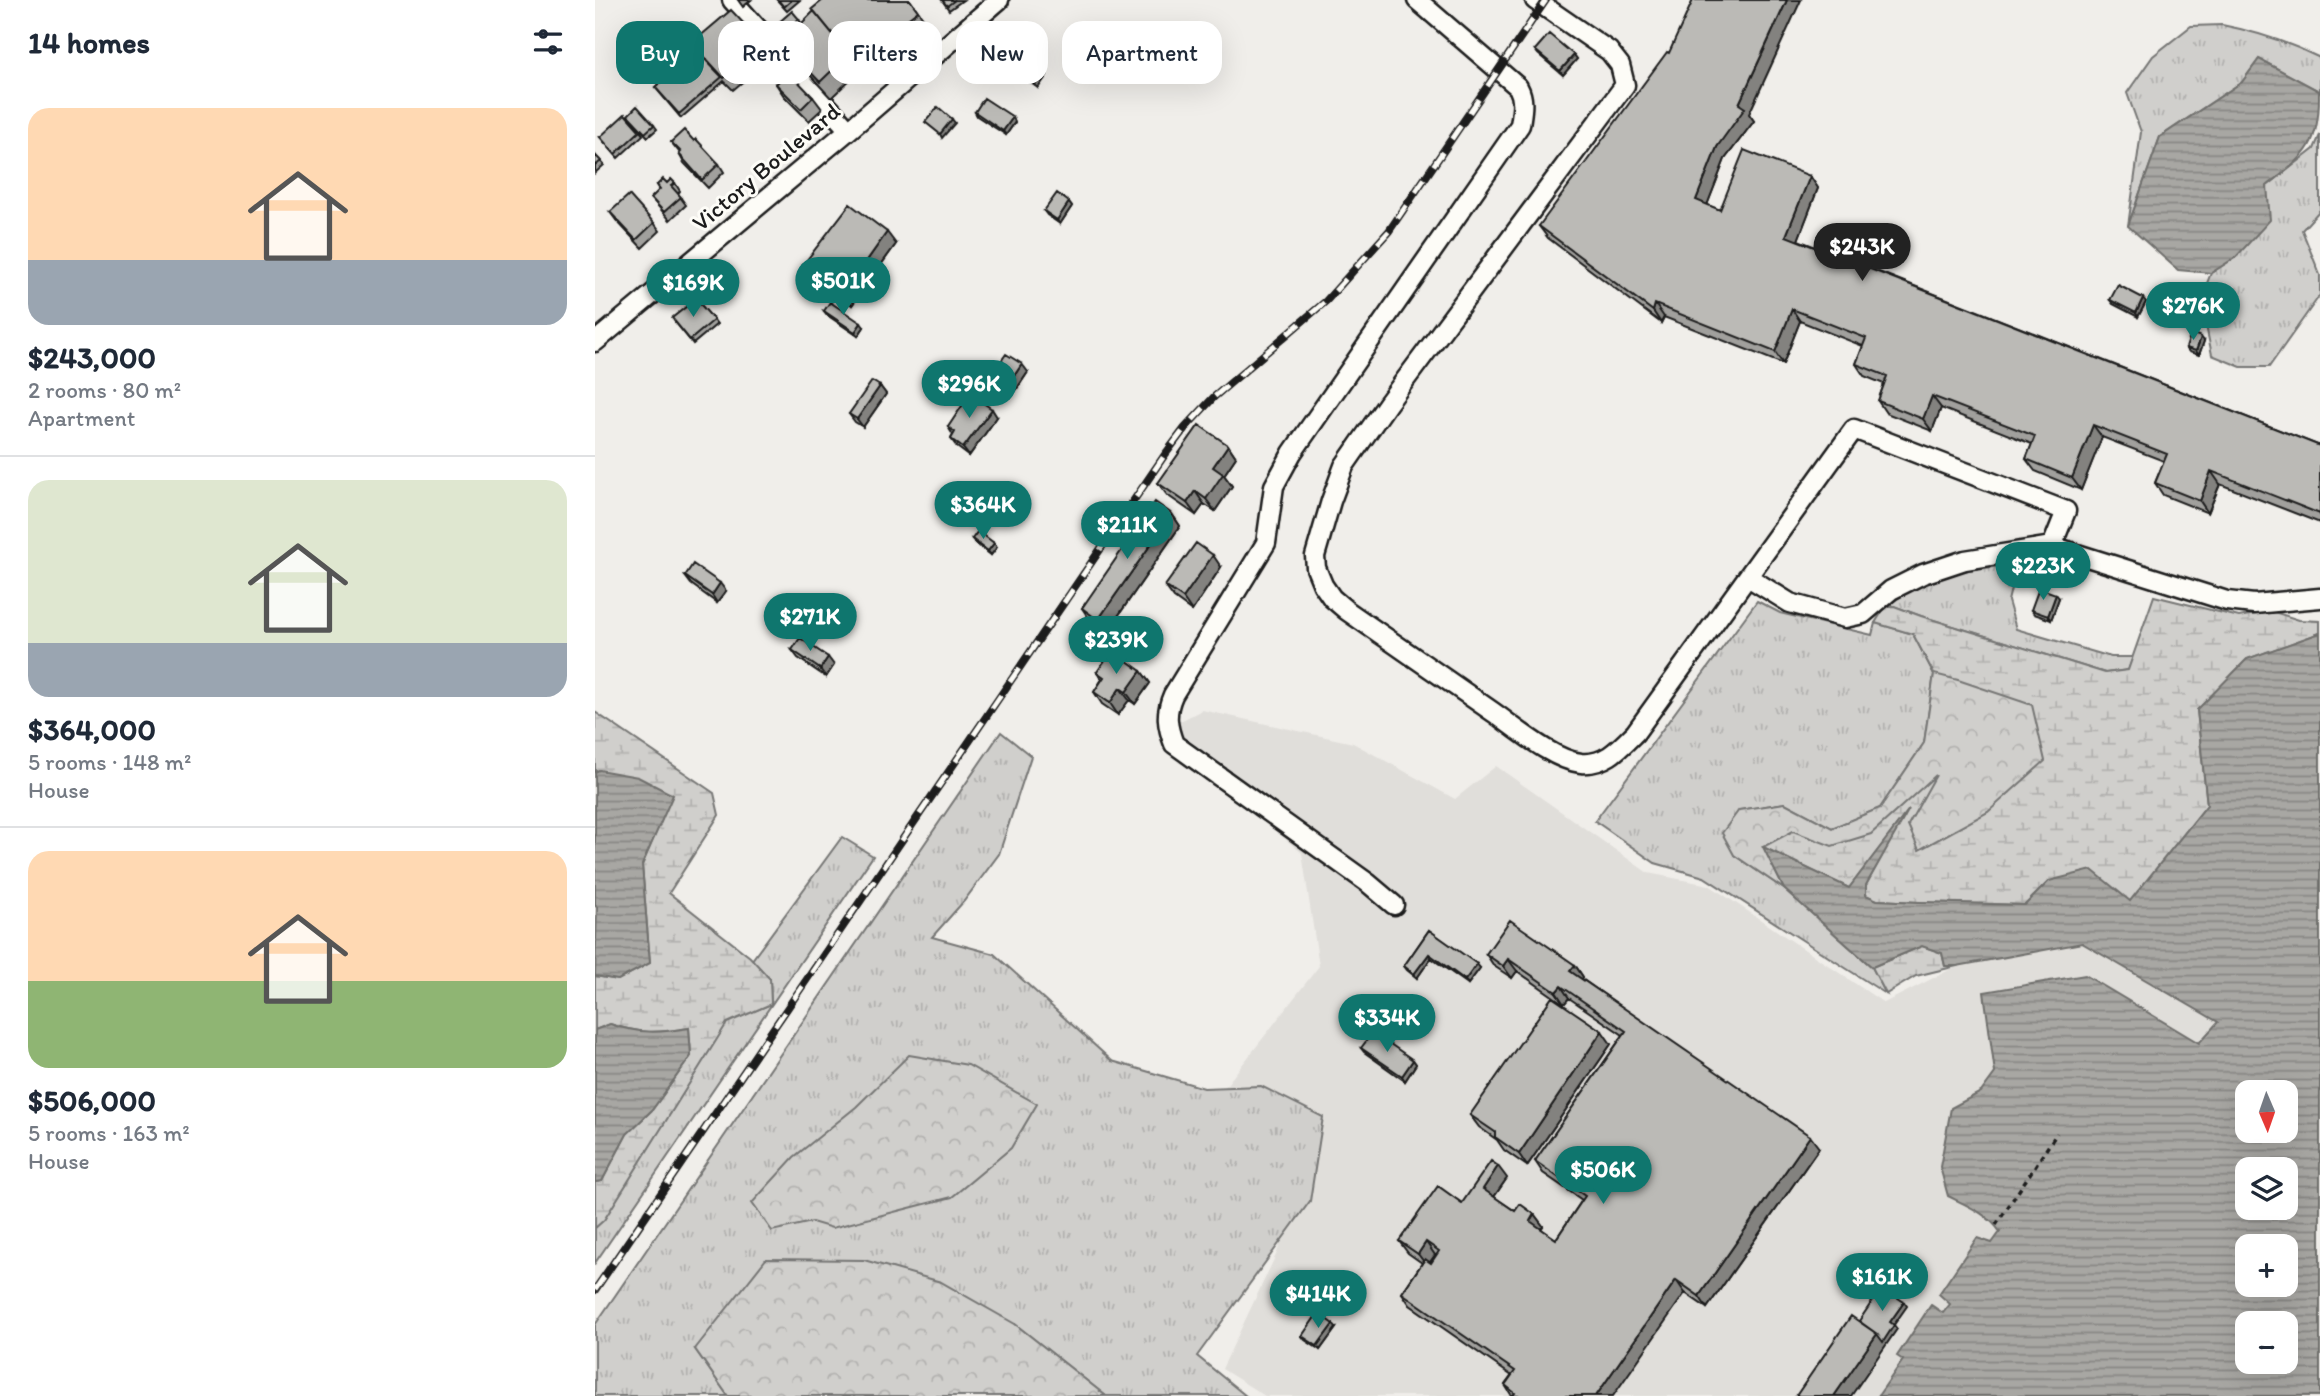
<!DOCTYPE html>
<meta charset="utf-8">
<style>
body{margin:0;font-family:Itim,sans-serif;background:#f2f2f3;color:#1f2937;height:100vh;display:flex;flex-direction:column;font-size:26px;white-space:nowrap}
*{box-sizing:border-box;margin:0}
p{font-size:23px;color:#747a83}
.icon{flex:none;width:38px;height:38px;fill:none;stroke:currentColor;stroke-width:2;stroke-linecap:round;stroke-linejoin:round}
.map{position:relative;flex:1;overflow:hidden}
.drawer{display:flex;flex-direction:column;background:#fff;width:595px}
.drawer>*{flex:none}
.guide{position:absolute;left:21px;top:21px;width:665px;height:63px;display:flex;gap:14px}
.needle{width:46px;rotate:178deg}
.controls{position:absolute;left:1640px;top:1080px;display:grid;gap:14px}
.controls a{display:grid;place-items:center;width:63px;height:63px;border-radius:14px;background:#fff;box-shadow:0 7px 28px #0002;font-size:35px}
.price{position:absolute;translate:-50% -60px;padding:0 16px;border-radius:24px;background:#0f766e;color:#fff;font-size:23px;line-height:46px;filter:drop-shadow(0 2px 4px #0008)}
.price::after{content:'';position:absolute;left:50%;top:42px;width:21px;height:16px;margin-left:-10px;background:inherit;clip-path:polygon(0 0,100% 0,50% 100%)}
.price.active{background:#222;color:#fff}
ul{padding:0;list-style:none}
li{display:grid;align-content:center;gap:14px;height:371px;padding:0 28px}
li+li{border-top:2px solid #e0e1e3}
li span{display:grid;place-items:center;height:217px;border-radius:21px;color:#555}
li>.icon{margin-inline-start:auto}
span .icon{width:126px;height:126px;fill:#fffc;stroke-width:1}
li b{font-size:30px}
h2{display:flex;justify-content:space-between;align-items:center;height:84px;padding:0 28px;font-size:30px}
.chip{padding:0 24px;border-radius:21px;background:#fff;box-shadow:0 7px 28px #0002;font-size:24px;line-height:63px}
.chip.active{background:#0f766e;color:#fff}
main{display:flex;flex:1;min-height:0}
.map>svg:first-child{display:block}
.built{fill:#e0deda}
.grass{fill:url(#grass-tufts);stroke:#767674;stroke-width:2}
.forest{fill:url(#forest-crowns);stroke:#767674;stroke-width:2}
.wetland{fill:url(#wetland-marsh);stroke:#767674;stroke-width:2}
.water{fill:url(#water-rules);stroke:#706f6d;stroke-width:2;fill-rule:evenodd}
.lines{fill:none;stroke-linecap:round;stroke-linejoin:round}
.minor-casing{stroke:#1c1c1c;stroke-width:23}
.path{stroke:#1c1c1c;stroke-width:3.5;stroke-dasharray:5 5;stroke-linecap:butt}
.minor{stroke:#fdfcf7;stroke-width:18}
.rail-casing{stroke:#1c1c1c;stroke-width:8}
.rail{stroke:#fdfcf7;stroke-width:5;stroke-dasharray:16;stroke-linecap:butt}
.wall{fill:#a1a09d;stroke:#1c1c1c;stroke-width:2;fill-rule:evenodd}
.shaded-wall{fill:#83827f;stroke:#1c1c1c;stroke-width:2}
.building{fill:#bbbab6;stroke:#1c1c1c;stroke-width:2}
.labels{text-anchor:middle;stroke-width:6;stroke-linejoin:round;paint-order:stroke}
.street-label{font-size:24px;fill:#1c1c1c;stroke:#fdfcf7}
</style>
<main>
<section class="drawer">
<h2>14 homes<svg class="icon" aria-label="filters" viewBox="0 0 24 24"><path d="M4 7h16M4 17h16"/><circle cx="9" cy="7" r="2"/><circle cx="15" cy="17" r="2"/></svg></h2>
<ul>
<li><span style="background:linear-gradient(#ffd9b3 70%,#9aa5b1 0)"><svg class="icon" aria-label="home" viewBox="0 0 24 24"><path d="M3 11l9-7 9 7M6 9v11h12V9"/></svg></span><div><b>$243,000</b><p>2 rooms · 80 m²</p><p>Apartment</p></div></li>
<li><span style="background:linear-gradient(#dfe7d0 75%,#9aa5b1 0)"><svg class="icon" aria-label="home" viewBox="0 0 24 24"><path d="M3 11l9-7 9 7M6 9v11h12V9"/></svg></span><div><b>$364,000</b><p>5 rooms · 148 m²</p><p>House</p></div></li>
<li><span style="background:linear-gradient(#ffd9b3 60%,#8fb573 0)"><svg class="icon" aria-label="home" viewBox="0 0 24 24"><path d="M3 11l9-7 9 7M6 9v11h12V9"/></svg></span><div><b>$506,000</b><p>5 rooms · 163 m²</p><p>House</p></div></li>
</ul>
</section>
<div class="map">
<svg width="1725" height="1396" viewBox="0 0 1725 1396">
<defs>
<pattern id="grass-tufts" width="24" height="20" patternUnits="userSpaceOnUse" patternTransform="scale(1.75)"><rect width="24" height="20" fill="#d0cfcc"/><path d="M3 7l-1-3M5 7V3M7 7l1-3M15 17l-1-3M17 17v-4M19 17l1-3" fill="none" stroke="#b2b1af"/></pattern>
<pattern id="forest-crowns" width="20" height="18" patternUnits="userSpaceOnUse" patternTransform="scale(1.75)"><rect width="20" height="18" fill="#d0cfcc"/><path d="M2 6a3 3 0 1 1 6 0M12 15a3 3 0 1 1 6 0" fill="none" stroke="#b2b1af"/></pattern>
<pattern id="wetland-marsh" width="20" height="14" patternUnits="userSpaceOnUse" patternTransform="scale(1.75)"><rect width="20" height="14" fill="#d0cfcc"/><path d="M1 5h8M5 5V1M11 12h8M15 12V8" fill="none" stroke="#b2b1af"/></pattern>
<pattern id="water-rules" width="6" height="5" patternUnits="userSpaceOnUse" patternTransform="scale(1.75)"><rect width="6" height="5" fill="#a8a7a3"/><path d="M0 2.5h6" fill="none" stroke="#888784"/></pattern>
</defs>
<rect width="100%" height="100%" fill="#f0eeea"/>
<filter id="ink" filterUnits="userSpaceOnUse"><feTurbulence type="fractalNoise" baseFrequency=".0143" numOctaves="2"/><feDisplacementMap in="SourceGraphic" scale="14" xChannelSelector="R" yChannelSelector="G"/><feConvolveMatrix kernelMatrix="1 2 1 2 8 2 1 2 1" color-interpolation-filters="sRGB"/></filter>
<g filter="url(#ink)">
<path class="built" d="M607,710L758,743L860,799L901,766L1053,873L1114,885L1289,1003L1362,966L1487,943L1623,1022L1605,1043L1489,975L1389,992L1400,1073L1386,1092L1356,1108L1353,1196L1385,1213L1401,1225L1406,1232L1397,1243L1382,1238L1344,1294L1355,1303L1348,1314L1336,1306L1302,1356L1308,1359L1283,1396H670L627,1369L681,1255L724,1137L626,1092L724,966L707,853L564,732Z"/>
<path class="grass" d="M1627,25C1663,32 1693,42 1725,58V94L1724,91L1664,59L1647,82L1565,137L1533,226L1546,132L1532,93L1558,56L1596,26Z
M1725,135V210L1707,230L1725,275V295L1674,367H1646L1617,355L1609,316V291L1616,273L1641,257L1672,186L1719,149Z
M1422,564L1413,601L1421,629L1516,657H1538L1533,670L1510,673L1326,616L1299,606L1290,607L1322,586L1366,571Z
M1162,601L1185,613L1277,635L1280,623L1318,634L1339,674L1329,743L1285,808L1237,828L1190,803L1144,810L1139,855L1189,889L1277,967L1291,994L1109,877L1060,863L1000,821Z
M406,732L436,756L404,854L369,901L337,937L399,954L517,1061L609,1088L666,1086L728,1117L715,1201L602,1356L651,1396H511L420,1324L100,1349L133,1396H0V1325Z
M247,837L278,856L0,1263V1228L9,1219L132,1022L176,1004L175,979L157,960Z"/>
<path class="forest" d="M1318,634L1533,696L1532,772L1271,885L1309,816L1226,876L1169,848L1189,889L1139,855L1127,833L1144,810L1190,803L1237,828L1285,808L1329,743L1339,674Z
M314,1055L373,1065L442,1104L416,1148L357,1197L237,1228L217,1222L177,1231L157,1203L199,1157L261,1107Z
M171,1259L269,1260L346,1282L420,1324L511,1396H133L100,1349Z"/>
<path class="wetland" d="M1559,596L1644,617L1676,611L1704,620L1725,621V633L1652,659L1602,710L1612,805L1535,902L1454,881L1430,905L1324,902L1282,900L1270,895L1271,885L1309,816L1254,888L1168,847L1198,831L1237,846L1276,834L1341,775L1313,825L1324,850L1393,812L1450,761L1437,705L1363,680L1339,674L1318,634L1280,623L1290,607L1299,606L1326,616L1510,673L1533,670Z
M0,712L119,793L124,815L74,893L155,957L175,979L176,1004L132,1023L9,1220L0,1228V1182L7,1181L32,1134L57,1110L96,1056L94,1028C64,1033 43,1034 15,1024L0,1030V976L23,980L55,963L47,865L77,795L4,770L0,772Z
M1327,946L1347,953L1350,966H1362L1321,976L1291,994L1277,967Z"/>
<path class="water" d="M1664,59L1724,91C1725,147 1711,155 1672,186L1675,220L1641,257L1616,273L1583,270L1533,226L1565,137L1647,82Z
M1725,633V1396H1283L1308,1360L1302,1356L1336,1305L1348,1313L1355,1304L1344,1294L1382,1238L1397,1243L1405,1232C1394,1214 1371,1205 1353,1196L1345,1167L1356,1108L1386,1092L1400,1073L1389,992L1490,975L1604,1043L1623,1022L1487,943L1362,966H1350L1347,953L1327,946L1277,967L1189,889L1168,847L1254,888L1314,809L1271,885V895L1282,900L1324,902L1430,905L1454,881L1497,870L1535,901L1612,805L1602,710L1652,659ZM1652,1092H1690V1130H1652ZM1652,1169H1690V1208H1652ZM1690,1246V1284H1652V1246ZM1690,1323V1362H1652V1323Z
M4,770L43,777L78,795L47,865L55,963L23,980L0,976L2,907L0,906V772Z
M15,1024C44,1034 65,1033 94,1028L96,1056L57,1110L32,1134L7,1181L0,1182V1030Z"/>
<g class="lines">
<g class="minor-casing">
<path id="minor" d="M137,0L254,130
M940,0L1014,51L1025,65L1030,85L793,403L749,466L736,501L720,556L721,568L728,585L737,598L751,610C800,644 849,678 898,712C921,728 958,760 986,763C1010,765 1024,749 1040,733L1259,429L1471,511L1457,546L1370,560L1328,574L1296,590L1268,614L1250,618L1195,603L1153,577
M0,342L254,130L404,0
M1457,546L1632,601L1659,604L1725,598
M799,905L773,883L579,744C572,726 570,713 578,695L671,543L679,486L697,453L925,125C927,111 930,100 923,87L822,0"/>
</g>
<path class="path" d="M1401,1225L1462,1133"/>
<use href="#minor" class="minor"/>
<g class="rail-casing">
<path id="rail" d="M0,1290L569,456L590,428L619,397L731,301L794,231L951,0"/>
</g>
<use href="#rail" class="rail"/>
</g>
<path class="wall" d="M143,0H156L148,7Z
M182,0H205L192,11Z
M315,0L332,23L267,72L265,70L236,98L202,61L175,30L204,19L206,23Z
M347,0H368L354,10Z
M97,43L169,45L177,57L138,90L129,81L86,118L60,87L103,51Z
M940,50L979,55L982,59L968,75L943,54Z
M412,64L449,70L452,75L443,88L415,68Z
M181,84L218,97L227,109L214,121L189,96Z
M380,112L418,117L420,122L411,135L382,116Z
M1154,114L1159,121L1130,159L1112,205L1125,210L1215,176L1223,188L1203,240L1725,446V523L1625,484L1613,513L1568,495L1560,483L1569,461L1507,437L1486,490L1440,471L1431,459L1437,444L1346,408L1337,431L1291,413L1283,401L1289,384L1269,376L1261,364L1268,346L1205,321L1188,364L1069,317L1066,323L953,238L944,226Z
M33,115L59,125L62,129L53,137Z
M45,131L48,135L23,158L5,137Z
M99,141L124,164L129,172L113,188L89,163L84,154L85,153L76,142Z
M0,155L9,165L0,173Z
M72,183H80L85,191L83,194L91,205L75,220L56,198L65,190L62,185Z
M474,202L477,206L465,224L452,215L449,211Z
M15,212L59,223L65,231L47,248L21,220Z
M301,244L257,305L217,277L208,265Z
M1515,300L1551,302L1543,317L1518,304Z
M229,311L269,327L263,336L232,315Z
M119,320L122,324L98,344L80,322Z
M1609,341L1604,355L1594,352L1591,348Z
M399,371L433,372L421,390L405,379Z
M285,386L291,394L268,427L260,422L254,414Z
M402,417L374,456L362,447L356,439L358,435L353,427Z
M633,445L641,457L629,475L637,486L620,511L609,504L601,515L572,495L563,483Z
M577,514L585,526L512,632L495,620L487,608Z
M377,539L399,543L402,547L396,555L380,543Z
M626,567L597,611L579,598L570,586Z
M90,576L131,591L122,603L96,584Z
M1464,598L1456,620L1439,614L1436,610Z
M197,650L239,665L231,677L203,658Z
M546,671L555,683L540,704L534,700L523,715L507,704L499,692L507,679L502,672Z
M834,930L885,968L873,984L836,958L822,978L812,970L809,966Z
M891,954L980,965L988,977L987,979L1224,1148L1112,1308L1090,1293L917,1396L910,1385L917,1376L815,1305L807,1293L827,1263L813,1253L804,1241L867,1203L912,1178L899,1197L920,1211L939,1214L948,1226L946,1229L961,1239L987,1200L948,1173L940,1161L1028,1035L974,998L969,1004L922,971L917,978L899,966ZM840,1255L842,1256L836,1263L835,1262Z
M1016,1044L932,1166L909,1150L902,1140L884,1127L875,1115Z
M766,1048L818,1060L821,1064L810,1081L769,1052Z
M741,1328L725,1350L710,1340L707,1336Z"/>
<path class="shaded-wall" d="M1192,0H1206L1154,114L1159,121L1130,159L1109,213L1101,200L1122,147L1144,104Z
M979,55L982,59L968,75L965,71Z
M449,70L452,75L443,88L440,84Z
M418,117L420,122L411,135L408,131Z
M357,119L360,123L347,138L345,134Z
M1215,176L1223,188L1200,248L1191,236Z
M474,202L477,206L465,224L462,220Z
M292,232L301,244L257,305L249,293Z
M1548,298L1551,302L1543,317L1541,313Z
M1060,304L1069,317L1066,323L1058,311Z
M1197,309L1205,321L1188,364L1180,352Z
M266,323L269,327L263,336L260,332Z
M1606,337L1609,341L1604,355L1601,351Z
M427,364L433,372L421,390L415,382Z
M285,386L291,394L268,427L262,419Z
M1337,396L1346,408L1337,431L1328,419Z
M397,409L402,417L374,456L368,448Z
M1498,425L1507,437L1486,490L1477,478Z
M633,445L641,457L629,475L637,486L620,511L611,499L618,467Z
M1616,471L1625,484L1613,513L1605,501Z
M600,491L609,504L601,515L592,503Z
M577,514L585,526L512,632L503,620Z
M399,543L402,547L396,555L393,551Z
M618,555L626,567L597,611L588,598Z
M125,583L131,591L122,603L117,595Z
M1461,594L1464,598L1456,620L1453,616Z
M233,657L239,665L231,677L225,669Z
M546,671L555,683L540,704L531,692Z
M525,688L534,700L523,715L515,703Z
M834,954L836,958L822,978L819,974Z
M913,959L922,971L917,978L908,966Z
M882,964L885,968L873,984L870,980Z
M980,965L988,977L984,983L975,971Z
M966,986L974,998L969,1004L961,992Z
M1007,1031L1016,1044L932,1166L924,1154Z
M818,1060L821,1064L810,1081L807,1076Z
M1215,1136L1224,1148L1112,1308L1104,1296Z
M903,1166L912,1178L896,1201L888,1189Z
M939,1214L948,1226L943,1233L935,1221Z
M831,1242L840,1255L832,1266L823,1254Z
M1081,1280L1090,1293L1018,1396H1001Z
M1309,1302L1312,1306L1298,1326L1295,1322Z
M738,1324L741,1328L725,1350L722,1346Z
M1299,1325L1302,1329L1256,1396H1239L1282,1334Z"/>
<path class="building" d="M183,0H197L189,7Z
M228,0H315L323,11L259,60L217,9Z
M347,0H360L352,6Z
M1098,0H1192L1144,104L1150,108L1122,147L1101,200L1125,210L1149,150L1215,176L1191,236L1725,446V514L1616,471L1605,501L1560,483L1572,454L1498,425L1477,478L1431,459L1440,436L1337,396L1328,419L1283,401L1292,376L1261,364L1271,338L1197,309L1180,352L1060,304L1058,311L944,226L1072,52L1074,53Z
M136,10L169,45L129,78L97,43Z
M197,11L204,19L200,22L203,26L207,23L196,34L199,37L190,45L192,49L175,30Z
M219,11L254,54L225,82L190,45L199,37L196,34Z
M954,34L979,55L965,71L940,50Z
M102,51L127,77L84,114L60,87Z
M421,51L449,70L440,84L412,64Z
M193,71L218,97L206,109L181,84Z
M389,98L418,117L408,131L380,112Z
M42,106L59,125L50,133L33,115Z
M343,107L357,119L345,134L330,122Z
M30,114L45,131L20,154L5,137Z
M89,130L99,141L101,139L124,164L107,180L84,154L86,152L76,142Z
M0,155L6,161L0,166Z
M68,179L72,183L76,179L80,183L76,186L86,197L69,212L56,198L65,189L62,185Z
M462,193L474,202L462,220L449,211Z
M34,195L59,223L41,240L15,212Z
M255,204L292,232L249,293L208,265Z
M1523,285L1548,298L1541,313L1515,300Z
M101,299L119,320L95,340L77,318Z
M235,302L266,323L260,332L229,311Z
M1596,333L1606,337L1601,351L1591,348Z
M411,354L427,364L415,382L399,371Z
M277,381L285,386L262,419L254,414Z
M375,394L397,409L368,448L356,439L360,432L353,427Z
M604,425L633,445L618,467L628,474L611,499L600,491L592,503L563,483Z
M560,502L577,514L503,620L487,608Z
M383,531L399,543L393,551L377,539Z
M601,543L618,555L588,598L570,586Z
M98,564L125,583L117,595L90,576Z
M1444,588L1461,594L1453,616L1436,610Z
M205,638L233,657L225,669L197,650Z
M517,650L546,671L531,692L525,688L515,703L499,692L509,677L502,672Z
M915,920L980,965L975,971L1215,1136L1104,1296L1081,1280L1001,1396H917L920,1393L910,1385L920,1371L807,1293L830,1259L836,1263L844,1251L831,1242L823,1254L804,1241L843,1186L867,1203L896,1161L903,1166L888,1189L920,1211L925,1204L939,1214L935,1221L961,1239L990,1196L940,1161L1031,1031L966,986L961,992L913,959L908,966L891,954Z
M834,930L882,964L870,980L834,954L819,974L809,966Z
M957,997L1007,1031L924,1154L900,1137V1132L875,1115Z
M778,1032L818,1060L807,1076L766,1048Z
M1287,1287L1309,1302L1295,1322L1299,1325L1288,1342L1282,1334L1264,1321Z
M723,1313L738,1324L722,1346L707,1336Z
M1256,1316L1282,1334L1239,1396H1201Z"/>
</g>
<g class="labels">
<g class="street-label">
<text transform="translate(171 167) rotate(-40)" y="8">Victory Boulevard</text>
</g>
</g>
</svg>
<div class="controls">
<a><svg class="needle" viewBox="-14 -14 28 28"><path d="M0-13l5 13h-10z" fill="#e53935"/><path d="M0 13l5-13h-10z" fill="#747a83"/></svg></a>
<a><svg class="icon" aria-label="layers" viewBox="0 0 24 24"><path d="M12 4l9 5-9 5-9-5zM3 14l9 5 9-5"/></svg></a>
<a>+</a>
<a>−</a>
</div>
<b class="price active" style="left:1267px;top:283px">$243K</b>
<b class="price" style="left:248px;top:317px">$501K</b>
<b class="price" style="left:98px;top:319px">$169K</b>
<b class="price" style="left:1598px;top:342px">$276K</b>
<b class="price" style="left:374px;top:420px">$296K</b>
<b class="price" style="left:388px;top:541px">$364K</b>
<b class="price" style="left:532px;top:561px">$211K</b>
<b class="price" style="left:1448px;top:602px">$223K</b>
<b class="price" style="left:215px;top:653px">$271K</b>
<b class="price" style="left:521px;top:676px">$239K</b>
<b class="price" style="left:792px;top:1054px">$334K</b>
<b class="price" style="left:1008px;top:1206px">$506K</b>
<b class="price" style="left:1287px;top:1313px">$161K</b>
<b class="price" style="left:723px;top:1330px">$414K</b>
<div class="guide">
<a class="chip active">Buy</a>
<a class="chip">Rent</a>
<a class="chip">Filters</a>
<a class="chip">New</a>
<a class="chip">Apartment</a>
</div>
</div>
</main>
